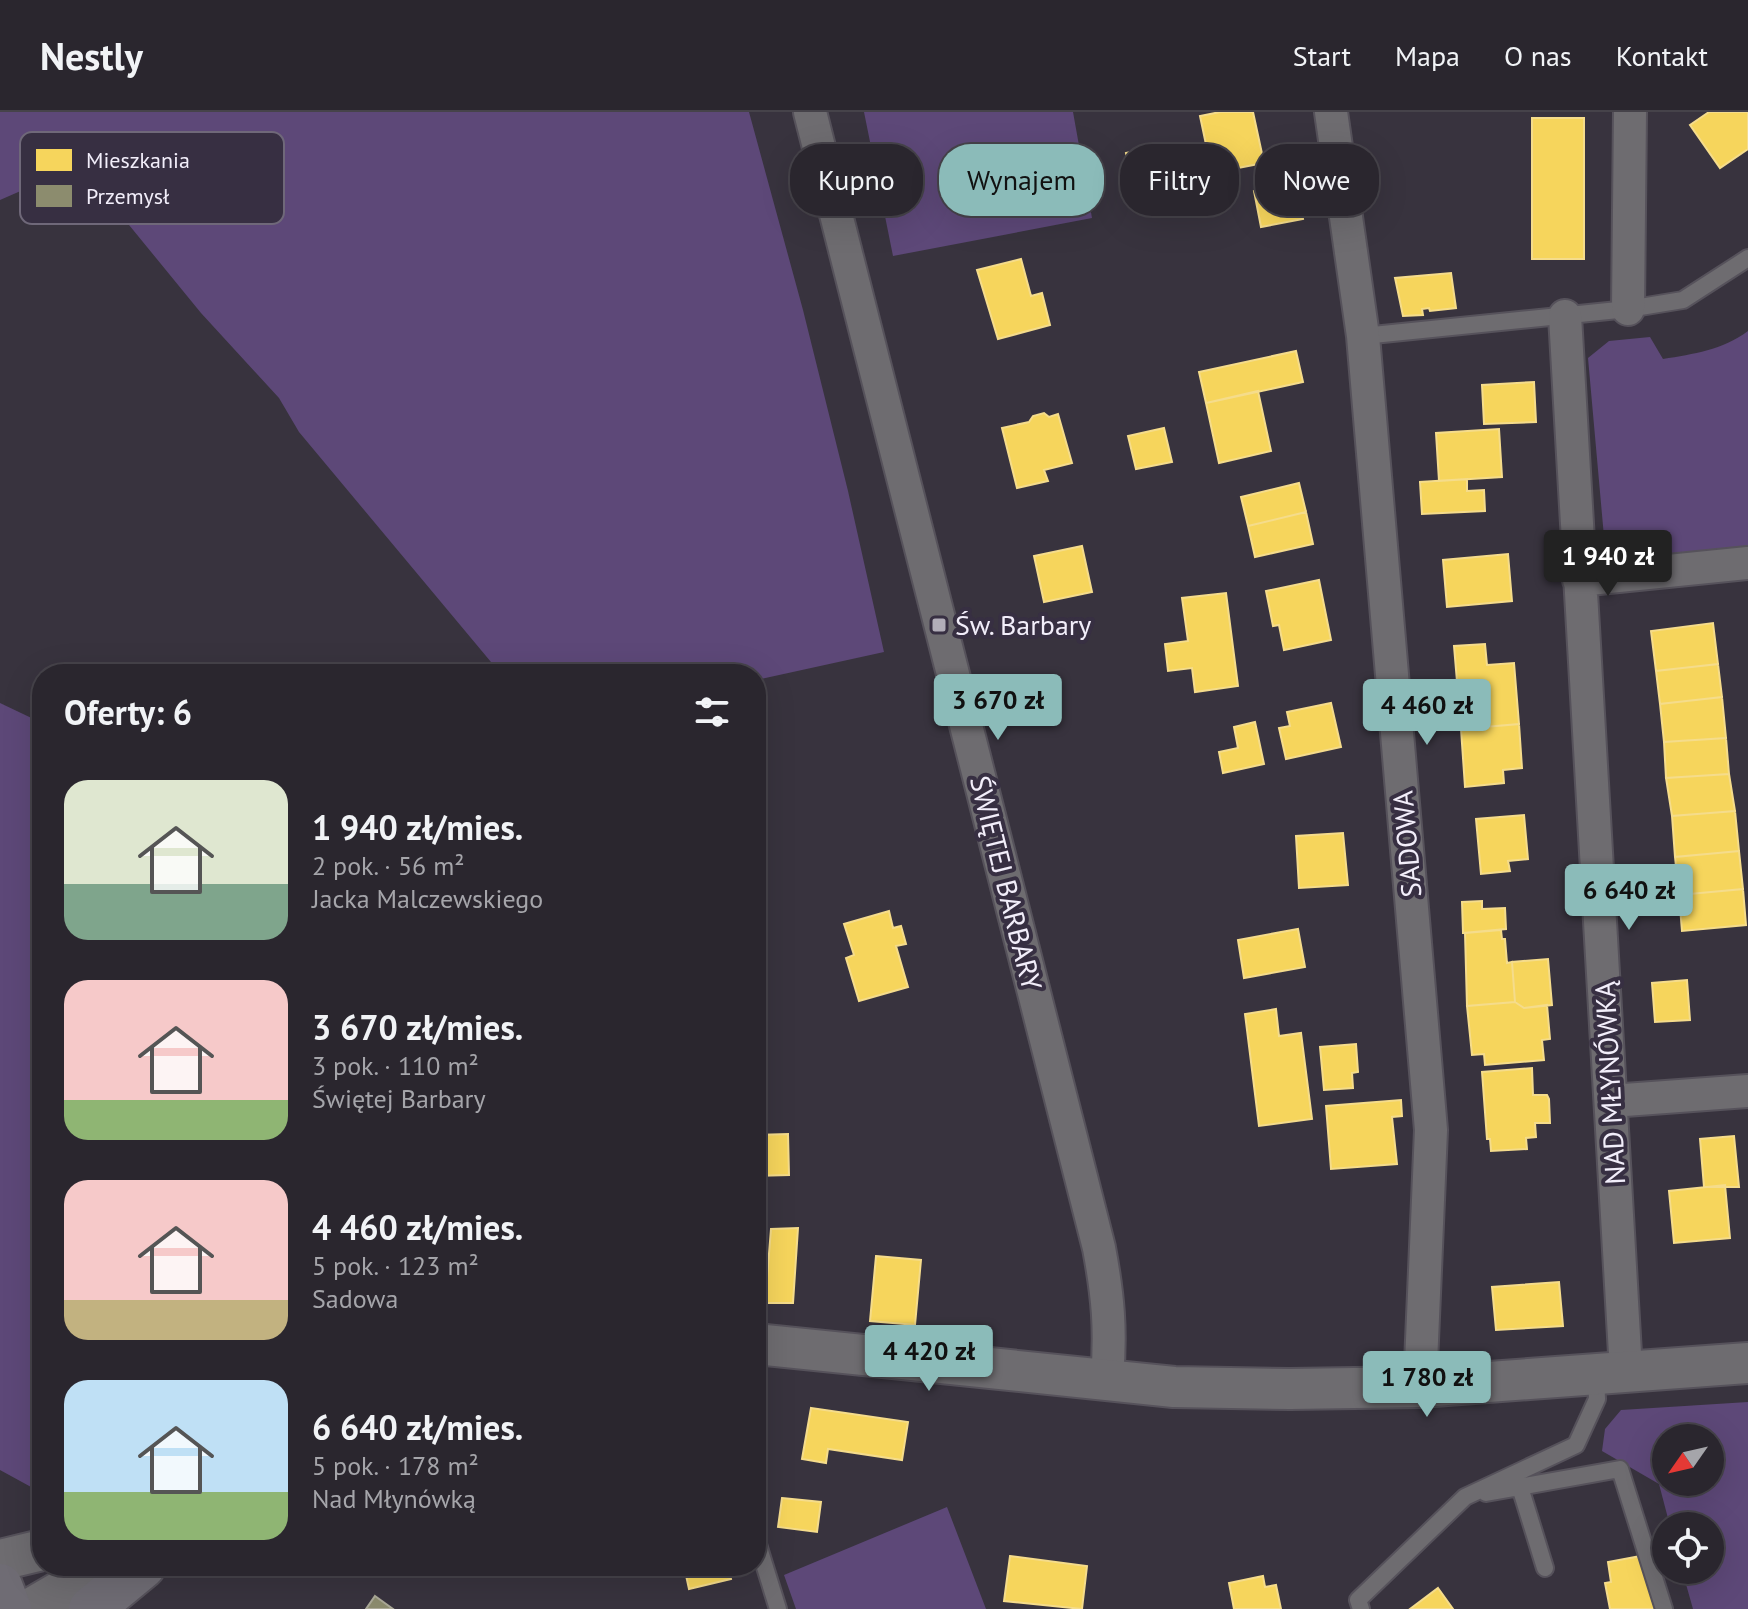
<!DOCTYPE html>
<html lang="pl">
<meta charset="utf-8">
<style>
body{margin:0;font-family:"PT Sans",sans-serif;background:#36323a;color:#f1f3f6;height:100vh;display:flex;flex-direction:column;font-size:30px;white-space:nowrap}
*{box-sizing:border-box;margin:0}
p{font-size:26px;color:#a5a5aa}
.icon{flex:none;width:44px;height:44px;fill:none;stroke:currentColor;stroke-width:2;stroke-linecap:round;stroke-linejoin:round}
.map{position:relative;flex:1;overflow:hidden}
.details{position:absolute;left:32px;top:552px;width:734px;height:912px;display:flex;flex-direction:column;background:#2a262e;border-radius:32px;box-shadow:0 8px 32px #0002,0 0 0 2px #46434a}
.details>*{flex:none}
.top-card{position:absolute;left:790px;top:32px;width:760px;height:72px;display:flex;gap:16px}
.needle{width:52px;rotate:236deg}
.buttons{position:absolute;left:1652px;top:1312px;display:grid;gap:16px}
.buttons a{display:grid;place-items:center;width:72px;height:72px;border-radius:50%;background:#2a262e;box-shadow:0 8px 32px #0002,0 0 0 2px #46434a;font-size:40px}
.price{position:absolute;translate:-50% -68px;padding:0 18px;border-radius:8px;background:#8bbbb9;color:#111;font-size:26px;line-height:52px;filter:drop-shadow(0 2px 4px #0008)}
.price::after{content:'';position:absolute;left:50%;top:48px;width:24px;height:18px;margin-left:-12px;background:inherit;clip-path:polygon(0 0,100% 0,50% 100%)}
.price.current{background:#222;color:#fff}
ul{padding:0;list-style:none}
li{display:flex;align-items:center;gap:24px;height:200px;padding:0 32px}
li span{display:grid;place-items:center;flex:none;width:224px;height:160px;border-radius:24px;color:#555}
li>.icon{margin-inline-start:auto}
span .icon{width:96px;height:96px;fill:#fffc;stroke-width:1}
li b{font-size:34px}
h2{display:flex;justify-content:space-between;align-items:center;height:96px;padding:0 32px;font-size:34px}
.pill{padding:0 28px;border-radius:32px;background:#2a262e;box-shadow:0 8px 32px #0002,0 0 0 2px #46434a;font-size:28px;line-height:72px}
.pill.current{background:#8bbbb9;color:#111}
header{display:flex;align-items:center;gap:48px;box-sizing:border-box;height:112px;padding:0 40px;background:#2a262e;border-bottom:2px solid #46434a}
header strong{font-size:38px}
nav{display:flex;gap:44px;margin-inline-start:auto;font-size:28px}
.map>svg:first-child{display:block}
.green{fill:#5d4878;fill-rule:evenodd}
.homes{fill:#f6d55c;stroke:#f5dc8b;stroke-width:2}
.industry{fill:#8c8c6e;stroke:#aba998;stroke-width:2}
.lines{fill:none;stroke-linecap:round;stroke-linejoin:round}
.service-casing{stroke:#56525b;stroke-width:20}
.minor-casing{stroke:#56525b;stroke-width:36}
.tertiary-casing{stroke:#56525b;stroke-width:44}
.primary-casing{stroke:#56525b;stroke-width:48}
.service{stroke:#6e6c70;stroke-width:16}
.minor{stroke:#6e6c70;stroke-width:32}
.tertiary{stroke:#6e6c70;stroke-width:40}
.primary{stroke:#6f6c74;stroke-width:44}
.poi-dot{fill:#b1adb8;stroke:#372f42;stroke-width:3}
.labels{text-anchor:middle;stroke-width:8;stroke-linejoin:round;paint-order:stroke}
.poi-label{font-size:28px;fill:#f2eefa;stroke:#372f42;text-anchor:start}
.street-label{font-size:28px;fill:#f2eefa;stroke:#372f42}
.key{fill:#372f42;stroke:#6f6879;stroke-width:2}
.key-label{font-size:22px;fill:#f2eefa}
</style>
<header>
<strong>Nestly</strong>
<nav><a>Start</a><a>Mapa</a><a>O nas</a><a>Kontakt</a></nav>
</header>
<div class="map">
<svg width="1748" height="1497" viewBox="0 0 1748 1497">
<rect width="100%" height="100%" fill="#38333e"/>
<path class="green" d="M0,0H749L803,198L848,379L884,540L756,568V562H501L299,320L279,286L201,201L80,53L0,88Z
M864,0H1073L1092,106L893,144Z
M1748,219V437L1626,447L1624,439L1605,436L1588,246L1609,229L1650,225L1663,247C1694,242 1722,238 1748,219Z
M0,591L42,611V1381L0,1358Z
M1748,1290V1497H1693L1682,1458H1710V1414H1670L1659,1372L1602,1339L1605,1317L1621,1298ZM1666,1326H1710V1370H1666Z
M947,1395L986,1497H796L784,1463Z"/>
<path class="homes" d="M1220,0H1253L1264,51L1212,61L1200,4Z
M1709,0H1748V37L1720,56L1690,13Z
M1532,6H1584V147H1532Z
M1167,32L1176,70L1134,79L1126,41Z
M1296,70L1303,107L1261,115L1254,79Z
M1021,147L1031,184L1042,181L1050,213L998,227L977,158Z
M1451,161L1456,196L1430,199L1429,196L1422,197L1423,203L1403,204L1395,166Z
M1296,239L1303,270L1206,291L1199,260Z
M1534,270L1536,310L1484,312L1482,273Z
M1258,279L1271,339L1219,351L1206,291Z
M1044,301L1049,305L1058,302L1072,351L1044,358L1048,369L1017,376L1002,316L1029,310L1033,304Z
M1164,316L1172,350L1136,357L1128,324Z
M1499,317L1502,365L1439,369L1436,321Z
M1467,367V379L1484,378L1485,399L1422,402L1420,370Z
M1299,371L1306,400L1248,414L1241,385Z
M1306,400L1313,432L1255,445L1248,414Z
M1082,434L1092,480L1044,490L1034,444Z
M1508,442L1512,489L1447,495L1443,448Z
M1319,468L1331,528L1284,538L1279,513L1273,514L1266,479Z
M1226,481L1238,574L1195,580L1192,556L1168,559L1165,532L1188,529L1182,486Z
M1713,511L1718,552L1656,559L1651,519Z
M1485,532L1487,553L1514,551L1519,612L1461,617L1454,534Z
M1718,552L1722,585L1660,592L1656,559Z
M1722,585L1726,626L1664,630L1660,592Z
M1331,591L1341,635L1286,647L1279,616L1290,614L1287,600Z
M1255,610L1264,652L1223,661L1219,640L1238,636L1234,615Z
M1519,612L1522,656L1503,658L1504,671L1465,675L1461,617Z
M1726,626L1729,662L1666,666L1664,630Z
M1729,662L1735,699L1672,704L1666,666Z
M1735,699L1739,739L1675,745L1672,704Z
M1524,703L1528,747L1508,749L1510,759L1481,762L1476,707Z
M1343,721L1348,773L1299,776L1296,724Z
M1739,739L1743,777L1679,783L1675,745Z
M1743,777L1746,813L1682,819L1679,783Z
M1482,789V797L1505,796L1506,817L1463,821L1462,790Z
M889,799L893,816L901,814L906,832L896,834L908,875L859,889L846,846L854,843L844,812Z
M1298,817L1305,855L1244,866L1238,828Z
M1501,818L1502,827H1505L1507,851L1512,850L1515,890L1467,894L1465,821Z
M1548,847L1552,893L1524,896L1515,890L1512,850Z
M1687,868L1690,908L1655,910L1652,871Z
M1515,890L1524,896L1547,893L1550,927L1542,928L1544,948L1485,953L1484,942L1472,943L1467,894Z
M1276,897L1279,924L1301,921L1312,1007L1259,1014L1245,902Z
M1356,932L1358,960L1352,961L1353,976L1324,978L1320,935Z
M1532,956L1533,983H1547L1549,987L1550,1011H1535L1536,1025L1526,1026L1527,1037L1491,1039L1490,1027H1487L1482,960Z
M1401,988L1402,1004L1392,1005L1397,1052L1331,1057L1326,994Z
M788,1022L789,1063L756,1064V1023Z
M1734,1024L1739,1075H1704L1700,1027Z
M1725,1073L1730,1126L1674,1131L1669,1079Z
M798,1116L793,1191H765L771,1117Z
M876,1144L921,1148L915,1213L870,1209Z
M1559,1170L1563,1214L1496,1218L1492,1175Z
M811,1296L908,1310L902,1348L828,1337L826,1351L802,1347Z
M782,1386L821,1390L817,1420L778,1415Z
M1646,1443L1656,1497H1610L1605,1471L1611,1470L1608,1450Z
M1010,1444L1087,1454L1082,1497L1004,1489Z
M684,1454H728L731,1467L689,1477Z
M1263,1464L1265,1475L1276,1473L1281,1497H1234L1229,1471Z
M1438,1476L1453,1497H1410Z"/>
<path class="industry" d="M375,1484L393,1497H366Z"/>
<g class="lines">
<g class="service-casing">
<path id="service" d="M1363,224L1628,197L1683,188L1748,146
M1520,1375L1545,1456
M1486,1381L1620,1357L1664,1497
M756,1426L778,1497
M1361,1497L1358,1488L1465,1385L1576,1333L1597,1287L1596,1263"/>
</g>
<g class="minor-casing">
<path id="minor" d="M810,0L1099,1136C1108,1184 1111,1218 1107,1266
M1331,0L1363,224L1431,1018L1420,1275
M1628,197L1630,0
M1565,204L1626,1259
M1579,468L1748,451
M1611,989L1748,979"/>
</g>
<g class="tertiary-casing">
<path id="tertiary" d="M756,1232L1174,1275L1290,1277L1420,1275L1748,1251
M0,1448L42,1438
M30,1497L104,1454"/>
</g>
<g class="primary-casing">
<path id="primary" d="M0,1474L9,1497
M91,1497L143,1454"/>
</g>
<use href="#service" class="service"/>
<use href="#minor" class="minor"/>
<use href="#tertiary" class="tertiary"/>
<use href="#primary" class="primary"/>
</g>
<rect class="poi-dot" x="931" y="505" width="16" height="16" rx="4"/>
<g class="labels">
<g class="poi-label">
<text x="955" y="523">Św. Barbary</text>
</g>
<g class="street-label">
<text transform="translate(1407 732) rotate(-95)" y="10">SADOWA</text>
<text transform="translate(1006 771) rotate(76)" y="10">ŚWIĘTEJ BARBARY</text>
<text transform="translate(1610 971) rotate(-93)" y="10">NAD MŁYNÓWKĄ</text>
</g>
</g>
<rect x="20" y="20" width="264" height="92" rx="12" class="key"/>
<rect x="36" y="37" width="36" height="22" fill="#f6d55c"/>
<rect x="36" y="73" width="36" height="22" fill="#8c8c6e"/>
<g class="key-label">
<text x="86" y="56">Mieszkania</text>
<text x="86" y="92">Przemysł</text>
</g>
</svg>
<div class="buttons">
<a><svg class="needle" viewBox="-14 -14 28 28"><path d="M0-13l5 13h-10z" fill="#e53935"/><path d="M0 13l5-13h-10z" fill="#a5a5aa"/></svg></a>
<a><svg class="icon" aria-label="locate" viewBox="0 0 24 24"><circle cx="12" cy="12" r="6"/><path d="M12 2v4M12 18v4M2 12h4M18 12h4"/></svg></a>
</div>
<b class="price current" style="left:1608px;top:486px">1 940 zł</b>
<b class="price" style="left:998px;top:630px">3 670 zł</b>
<b class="price" style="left:1427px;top:635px">4 460 zł</b>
<b class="price" style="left:1629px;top:820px">6 640 zł</b>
<b class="price" style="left:929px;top:1281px">4 420 zł</b>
<b class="price" style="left:1427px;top:1307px">1 780 zł</b>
<div class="top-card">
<a class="pill">Kupno</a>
<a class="pill current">Wynajem</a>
<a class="pill">Filtry</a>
<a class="pill">Nowe</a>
</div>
<section class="details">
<h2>Oferty: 6<svg class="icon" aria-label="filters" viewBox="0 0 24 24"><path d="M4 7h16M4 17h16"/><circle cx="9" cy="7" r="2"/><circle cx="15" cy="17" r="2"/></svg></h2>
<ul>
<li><span style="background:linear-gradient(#dfe7d0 65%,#7fa58c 0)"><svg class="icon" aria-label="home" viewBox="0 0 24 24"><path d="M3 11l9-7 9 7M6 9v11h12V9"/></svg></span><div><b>1 940 zł/mies.</b><p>2 pok. · 56 m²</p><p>Jacka Malczewskiego</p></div></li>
<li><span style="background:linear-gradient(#f6c9c9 75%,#8fb573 0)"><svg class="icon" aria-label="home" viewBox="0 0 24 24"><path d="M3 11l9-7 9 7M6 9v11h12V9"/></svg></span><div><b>3 670 zł/mies.</b><p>3 pok. · 110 m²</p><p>Świętej Barbary</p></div></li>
<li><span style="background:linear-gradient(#f6c9c9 75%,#c2b280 0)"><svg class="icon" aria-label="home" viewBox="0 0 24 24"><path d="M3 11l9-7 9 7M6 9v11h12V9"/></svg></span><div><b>4 460 zł/mies.</b><p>5 pok. · 123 m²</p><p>Sadowa</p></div></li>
<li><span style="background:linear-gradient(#bfe0f5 70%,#8fb573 0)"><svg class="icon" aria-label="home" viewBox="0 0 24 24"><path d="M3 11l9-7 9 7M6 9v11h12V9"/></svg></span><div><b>6 640 zł/mies.</b><p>5 pok. · 178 m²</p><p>Nad Młynówką</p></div></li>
</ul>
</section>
</div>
